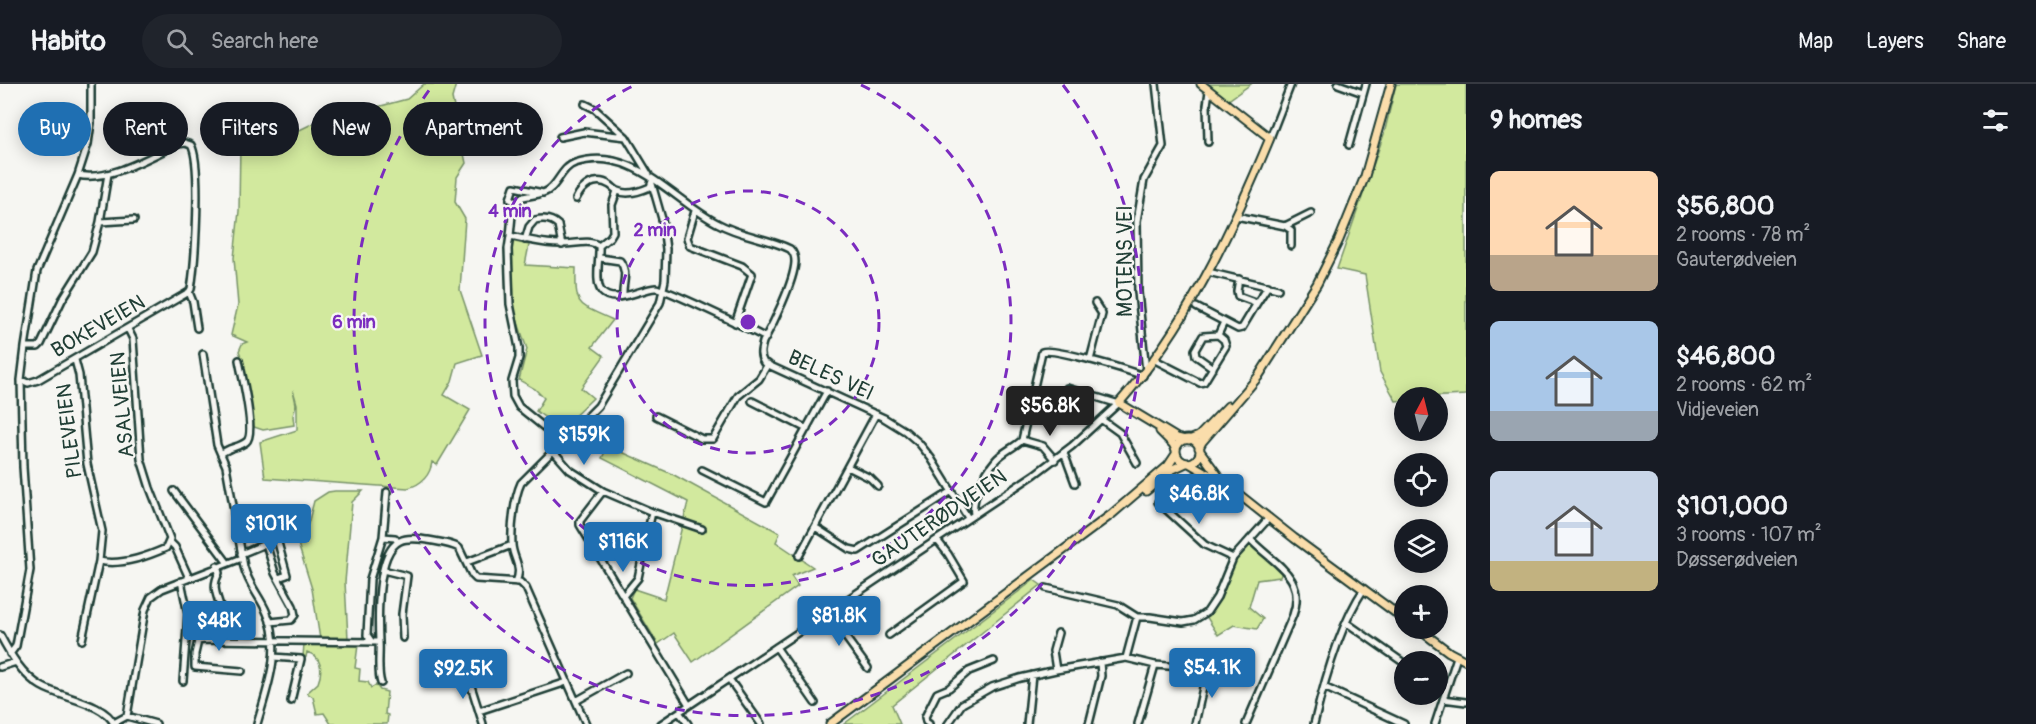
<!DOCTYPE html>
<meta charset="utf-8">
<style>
body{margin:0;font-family:Pangolin,sans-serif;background:#20242c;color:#f1f3f6;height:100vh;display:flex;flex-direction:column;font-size:22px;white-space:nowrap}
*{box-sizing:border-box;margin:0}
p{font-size:20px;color:#9ea1a6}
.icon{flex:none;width:33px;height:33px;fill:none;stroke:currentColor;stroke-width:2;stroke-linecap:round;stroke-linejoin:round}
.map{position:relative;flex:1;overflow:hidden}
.sheet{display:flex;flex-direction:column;background:#171b24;width:570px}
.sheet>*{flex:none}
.hud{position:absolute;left:18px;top:18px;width:570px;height:54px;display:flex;gap:12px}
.needle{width:39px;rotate:7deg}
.controls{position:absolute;left:1394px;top:303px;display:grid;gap:12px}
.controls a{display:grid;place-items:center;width:54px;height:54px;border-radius:50%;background:#171b24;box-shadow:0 3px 15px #0003;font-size:30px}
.price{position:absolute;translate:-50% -51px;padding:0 14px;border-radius:6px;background:#1f6fb2;color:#fff;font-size:20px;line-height:39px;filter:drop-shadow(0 2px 3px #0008)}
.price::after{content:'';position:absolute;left:50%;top:36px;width:18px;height:14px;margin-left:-9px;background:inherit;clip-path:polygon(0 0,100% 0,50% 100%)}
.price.current{background:#222;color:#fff}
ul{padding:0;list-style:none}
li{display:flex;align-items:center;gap:18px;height:150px;padding:0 24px}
li span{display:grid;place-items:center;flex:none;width:168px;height:120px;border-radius:9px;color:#555}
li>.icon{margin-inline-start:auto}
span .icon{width:72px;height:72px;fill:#fffc;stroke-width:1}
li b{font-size:26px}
h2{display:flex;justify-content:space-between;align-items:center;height:72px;padding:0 24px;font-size:26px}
.tag{padding:0 21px;border-radius:27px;background:#171b24;box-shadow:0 3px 15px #0003;font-size:21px;line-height:54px}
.tag.current{background:#1f6fb2;color:#fff}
header{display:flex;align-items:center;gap:36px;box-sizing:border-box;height:84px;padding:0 30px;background:#171b24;border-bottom:2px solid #363941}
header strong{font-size:28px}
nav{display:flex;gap:33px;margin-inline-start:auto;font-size:21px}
.search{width:420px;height:54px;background:#20242c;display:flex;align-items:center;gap:15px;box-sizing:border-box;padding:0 21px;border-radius:33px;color:#9ea1a6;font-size:22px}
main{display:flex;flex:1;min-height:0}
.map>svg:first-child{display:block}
.green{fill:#d2e99e;stroke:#789369;stroke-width:1.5}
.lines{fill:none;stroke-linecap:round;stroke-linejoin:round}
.minor-casing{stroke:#1f3d34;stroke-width:10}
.major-casing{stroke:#1f3d34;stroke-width:11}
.minor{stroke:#f6f6f2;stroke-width:5}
.major{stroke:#faddab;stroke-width:7}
.ring{fill:none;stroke:#7b2cbf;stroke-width:3;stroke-dasharray:10 8}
.labels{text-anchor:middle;stroke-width:4.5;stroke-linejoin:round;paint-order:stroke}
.street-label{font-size:21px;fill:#1f3d34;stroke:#f6f6f2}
.centre{fill:#7b2cbf;stroke:#f6f6f2;stroke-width:3}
.ring-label{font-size:18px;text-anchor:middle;font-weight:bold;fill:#7b2cbf;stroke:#f6f6f2;stroke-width:4.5;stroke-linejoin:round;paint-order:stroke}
</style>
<header>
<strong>Habito</strong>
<div class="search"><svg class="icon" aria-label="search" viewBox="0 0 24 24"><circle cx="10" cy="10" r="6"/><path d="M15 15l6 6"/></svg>Search here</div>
<nav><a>Map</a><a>Layers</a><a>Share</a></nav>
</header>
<main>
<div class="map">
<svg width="1466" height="640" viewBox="0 0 1466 640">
<rect width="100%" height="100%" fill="#f6f6f2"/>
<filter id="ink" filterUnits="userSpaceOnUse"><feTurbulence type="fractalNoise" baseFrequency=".0167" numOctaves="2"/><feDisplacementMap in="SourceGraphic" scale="12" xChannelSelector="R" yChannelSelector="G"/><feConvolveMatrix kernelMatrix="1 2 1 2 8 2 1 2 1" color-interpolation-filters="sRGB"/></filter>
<g filter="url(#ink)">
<path class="green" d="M424,0H456L452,14L466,79L457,93L455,118L465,135L460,206L482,271L457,279L452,297L444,311L470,326L437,381L432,378C430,392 422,400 408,404L265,394L260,358L297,346V320L293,306L296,320L293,332L294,341L263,346L254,343L242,291L245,282L239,267L242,260L247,258L231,251L238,221L234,174L239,127L240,59L265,63L324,34L366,26L407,15Z
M1207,0H1251L1227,17Z
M1396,0H1466V311L1404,314V316L1396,317L1380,288L1365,191L1337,185L1384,50Z
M511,157L529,161L525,181L576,184C575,224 578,220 613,236L592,263L604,272L581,304L593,314L561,345L536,327L544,314L535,305L519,296L527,265L512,221Z
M608,362L674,391L780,449L776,458L813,483L791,492L798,502L693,578L674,549L658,560L630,514L634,505L664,515L688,418L602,374Z
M335,407H363L352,418L345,498L348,555H320L312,505L295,450L308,440L314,417L328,408Z
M1251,460L1282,488L1280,493L1257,496L1249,523L1263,535L1257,545L1234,541L1218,551L1206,532C1218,508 1230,477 1251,460Z
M1034,496L1041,501L892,621L900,640H844Z
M304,560L358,561L355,584L360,585L359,597L368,598L371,604L376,601L380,606L387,608L385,630L388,631L387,640H331L324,629L317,630L313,613L307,609L318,599C323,586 322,573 307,568L306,573H303Z"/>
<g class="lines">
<g class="minor-casing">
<path id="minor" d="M1338,0L1363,9
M585,20L595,25L626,53
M560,53L584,48L626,53L649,91
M1270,54L1291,0
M1208,58L1207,21L1209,7
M1349,61L1366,0
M78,91C109,98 149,73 178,60L185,59L191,61C202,79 195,181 191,205L189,208
M576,115C582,102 595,92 610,101C613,103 615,106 618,107C628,112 641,107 650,103L652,97
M516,118L510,115L514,103L543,109C558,104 560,84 575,79C632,60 672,116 717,139C740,152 767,154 790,165C794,169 795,172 795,178C794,198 773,240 763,258C761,266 759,271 764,279L884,334L905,347L919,359L931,374L968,434
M695,127L687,154L690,162L742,182L752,190L735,239
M1236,132L1285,142L1311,129
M100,138L134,136
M1285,142L1291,146V162
M510,152L513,121L523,113L539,110
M525,156L529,143L535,136C543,134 552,135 558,141L562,161
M599,162L610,153L613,148L612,121L617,107
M600,174L620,177C629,189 622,199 623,212
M1208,188L1278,205
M1239,195L1237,207L1238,212L1257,219L1268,202
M189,208L193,218L197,244
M1196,223L1238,245L1242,244L1257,219
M25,263H38L41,260L62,216L92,168L100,138L108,90
M203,270L217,361L226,382L244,483C249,502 260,512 267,529C283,565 267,605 257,640
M75,276L79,291L87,380L102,447L99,477L82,556
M1090,276L1102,230L1095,219
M1155,276L1200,299L1204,298L1226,262L1224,256L1218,251
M1213,284L1196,272L1195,266L1203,252L1218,251L1224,238
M1146,287L1138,208L1137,137L1144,96L1163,62L1156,0
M21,296L28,299L38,296L189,208
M1067,304L1119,320
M752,317L807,345
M656,332L702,355H713L738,312L759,295L768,280
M1102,336L1120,349L1137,379
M1022,356L1043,362L1055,376
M559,361L545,344L519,323L513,312L512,297L519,274V264L510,220L508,165L510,152C535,157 550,162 576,159C584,158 592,157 599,162C600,174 594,199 602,208C614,221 641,205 655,204C663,203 753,247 766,254
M554,368L570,386L603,407
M1064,369L1075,399
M221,370C228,363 238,364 246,358C257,350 241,289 239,276
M848,383L870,394L878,402
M702,386L766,418L827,307
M174,407L227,478
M1158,418L1205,461L1233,474
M974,430C971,414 985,389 995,377C1002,368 1014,364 1022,356L1042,268C1052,263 1128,286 1143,292
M815,443L849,465L858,467L952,407
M383,453L387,408
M277,455L287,491L278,494
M170,458L175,463L189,494
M266,460L275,489L293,522L295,531L291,536L270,538
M241,470L291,449
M799,472L876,330
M99,477C120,482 146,473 166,464L170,455L150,404L141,375L133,255L128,245
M467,478L512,461
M217,482L219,489C212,502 216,509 220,522C221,529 220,536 219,543
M383,486L407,492L402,530L403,554
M181,497L188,530L183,597
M516,498C523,483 513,475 512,461C511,444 514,414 521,399L598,322L660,219L665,196L666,165L662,135L652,100
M1046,504L1118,521L1137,533H1150L1183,538L1194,536L1207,528L1217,513L1233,474L1269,434
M624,511L638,494L652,428
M828,529L868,584
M1347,539L1404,579
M0,551C10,570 22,591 41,602C61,614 105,619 114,640
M889,551L964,497L948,470L937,456
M372,558L367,551L370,495L383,453L395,454L398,458
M776,563L815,619
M10,570L16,562L30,486L23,383L21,296L25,263L37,187L78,91L88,60L91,39V0
M273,573L301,575L291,617
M1126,574L1137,533
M0,583L16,578
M466,586L483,640
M1056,586L1053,567L1058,549
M242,587L195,583V570L198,557L205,556L379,558
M729,595L761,640
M381,599C377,587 380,570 379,558C378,535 376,468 400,457C408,453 419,455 428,456C438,458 450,459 459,464L472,491L476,495L520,498L526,504L586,640
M1324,603L1404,640
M1443,615L1466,618
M576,617L626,589
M689,621L580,441V437L603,407L652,428L702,445
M479,627L567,598
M679,628L688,640
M127,632L156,640
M114,639L127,632L145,526L151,513L162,505L242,474
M661,640L1035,390L1072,362L1119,319
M929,640L926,638L925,633L937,609L949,604L969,587L994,577
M948,640L962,620L992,603L1020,594L1056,586L1126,574L1155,581L1207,585L1195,640
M1027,640L1032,591
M1089,640L1101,592L1100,578
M1138,640L1155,581
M1246,640L1293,531C1307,491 1273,480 1250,455
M1314,640C1324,598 1340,540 1364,505
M1435,640L1457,573"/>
</g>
<g class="major-casing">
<path id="major" d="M1160,347L1173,360L1176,366
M1176 367a12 12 0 1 1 24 0a12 12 0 1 1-24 0Z
M1185,356L1177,354L1119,319C1187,242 1231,148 1270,54L1201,0
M1189,356L1199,352L1228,322
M1199,364L1202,358L1258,293L1317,200L1339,156L1365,92L1391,0
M1200,367L1219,393
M1189,379L1227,401L1294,454L1404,535
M1146,407L1171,386L1186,379
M1417,544L1449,568L1466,577
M830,640L1112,430L1168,382L1176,370"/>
</g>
<use href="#minor" class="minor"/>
<use href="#major" class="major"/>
</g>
</g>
<g class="ring">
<circle cx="748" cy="238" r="131"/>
<path d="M861 1A263 263 0 1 1 635 1"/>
<path d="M1063 1A394 394 0 1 1 433 1"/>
</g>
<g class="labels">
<g class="street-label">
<text transform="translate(1125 177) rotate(-90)" y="7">MOTENS VEI</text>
<text transform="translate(98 242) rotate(-30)" y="7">BOKEVEIEN</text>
<text transform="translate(831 291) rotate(25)" y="7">BELES VEI</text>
<text transform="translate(122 321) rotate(-95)" y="7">ASALVEIEN</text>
<text transform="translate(69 347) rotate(-97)" y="7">PILEVEIEN</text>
<text transform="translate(939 434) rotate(-34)" y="7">GAUTERØDVEIEN</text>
</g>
</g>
<circle cx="748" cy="238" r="9" class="centre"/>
<g class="ring-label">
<text x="510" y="133">4 min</text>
<text x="655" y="152">2 min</text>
<text x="354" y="244">6 min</text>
</g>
</svg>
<div class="controls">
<a><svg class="needle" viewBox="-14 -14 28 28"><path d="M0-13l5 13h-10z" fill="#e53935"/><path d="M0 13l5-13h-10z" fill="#9ea1a6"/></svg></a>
<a><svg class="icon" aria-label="locate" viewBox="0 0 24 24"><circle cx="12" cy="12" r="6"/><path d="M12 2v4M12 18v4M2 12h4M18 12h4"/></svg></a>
<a><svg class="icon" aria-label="layers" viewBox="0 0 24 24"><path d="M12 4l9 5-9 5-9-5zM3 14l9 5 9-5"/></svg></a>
<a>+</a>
<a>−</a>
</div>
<b class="price current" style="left:1050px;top:353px">$56.8K</b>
<b class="price" style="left:584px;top:382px">$159K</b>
<b class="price" style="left:1199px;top:441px">$46.8K</b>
<b class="price" style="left:271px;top:471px">$101K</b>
<b class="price" style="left:623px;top:489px">$116K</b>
<b class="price" style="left:839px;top:563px">$81.8K</b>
<b class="price" style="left:219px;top:568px">$48K</b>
<b class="price" style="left:1212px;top:615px">$54.1K</b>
<b class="price" style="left:463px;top:616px">$92.5K</b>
<div class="hud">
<a class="tag current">Buy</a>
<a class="tag">Rent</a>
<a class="tag">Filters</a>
<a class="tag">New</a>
<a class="tag">Apartment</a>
</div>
</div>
<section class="sheet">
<h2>9 homes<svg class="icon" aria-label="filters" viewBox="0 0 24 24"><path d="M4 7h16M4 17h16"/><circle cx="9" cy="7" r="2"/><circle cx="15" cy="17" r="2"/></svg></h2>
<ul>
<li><span style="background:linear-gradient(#ffd9b3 70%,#b9a48a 0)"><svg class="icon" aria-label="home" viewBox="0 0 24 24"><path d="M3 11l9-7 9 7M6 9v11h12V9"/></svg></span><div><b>$56,800</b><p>2 rooms · 78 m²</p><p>Gauterødveien</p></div></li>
<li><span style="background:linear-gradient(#a9c7e8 75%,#9aa5b1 0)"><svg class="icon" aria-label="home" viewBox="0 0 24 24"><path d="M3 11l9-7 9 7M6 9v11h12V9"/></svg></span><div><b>$46,800</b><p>2 rooms · 62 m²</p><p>Vidjeveien</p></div></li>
<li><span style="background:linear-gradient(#c9d6e8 75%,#c2b280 0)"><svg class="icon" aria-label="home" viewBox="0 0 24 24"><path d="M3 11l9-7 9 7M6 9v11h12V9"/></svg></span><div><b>$101,000</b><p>3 rooms · 107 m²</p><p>Døsserødveien</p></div></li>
</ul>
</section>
</main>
